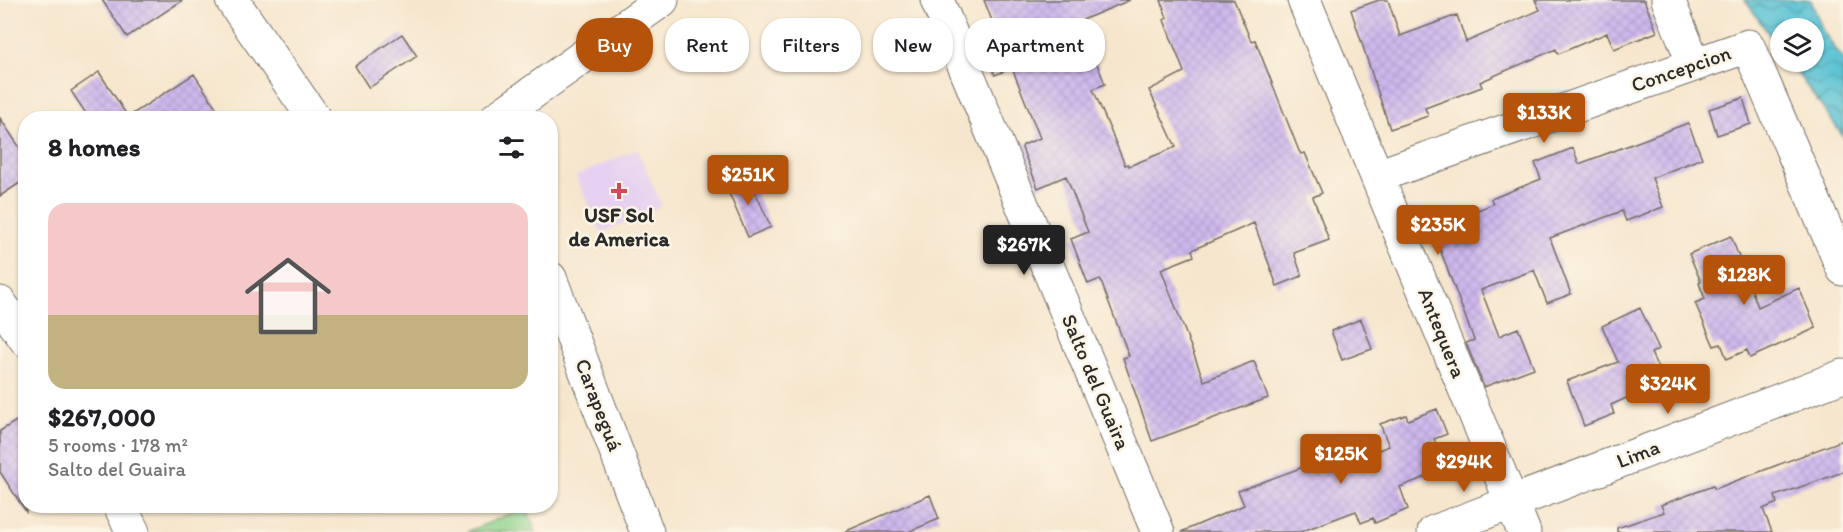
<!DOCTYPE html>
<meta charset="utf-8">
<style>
body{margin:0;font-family:Itim,sans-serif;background:#f2f2f2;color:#202124;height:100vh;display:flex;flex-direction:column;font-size:22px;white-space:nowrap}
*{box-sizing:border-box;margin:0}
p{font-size:20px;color:#757577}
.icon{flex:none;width:33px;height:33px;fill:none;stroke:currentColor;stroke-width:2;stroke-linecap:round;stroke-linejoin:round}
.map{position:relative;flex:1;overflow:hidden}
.sheet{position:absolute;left:18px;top:111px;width:540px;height:402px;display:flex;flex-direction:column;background:#fff;border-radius:24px;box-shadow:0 2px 4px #0004}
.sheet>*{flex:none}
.guide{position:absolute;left:576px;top:18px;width:570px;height:54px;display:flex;gap:12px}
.tools{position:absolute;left:1770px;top:18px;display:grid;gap:12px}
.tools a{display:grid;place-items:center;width:54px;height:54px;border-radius:50%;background:#fff;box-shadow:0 2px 4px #0004;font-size:30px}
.price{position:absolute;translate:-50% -51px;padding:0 14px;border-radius:6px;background:#b45309;color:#fff;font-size:20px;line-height:39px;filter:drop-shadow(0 2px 3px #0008)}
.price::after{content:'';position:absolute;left:50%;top:36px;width:18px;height:14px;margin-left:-9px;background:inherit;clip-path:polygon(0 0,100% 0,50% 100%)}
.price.current{background:#222;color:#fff}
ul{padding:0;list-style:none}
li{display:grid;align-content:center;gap:12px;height:318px;padding:0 30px}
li+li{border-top:2px solid #e0e0e0}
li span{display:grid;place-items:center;height:186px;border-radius:18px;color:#555}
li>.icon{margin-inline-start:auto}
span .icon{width:108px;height:108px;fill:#fffc;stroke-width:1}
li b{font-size:26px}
h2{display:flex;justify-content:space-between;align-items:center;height:72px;padding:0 30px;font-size:26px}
.tag{padding:0 21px;border-radius:24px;background:#fff;box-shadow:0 2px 4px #0004;font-size:21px;line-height:54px}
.tag.current{background:#b45309;color:#fff}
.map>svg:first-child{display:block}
.built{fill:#e6d2f0}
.grass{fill:#8ad08b;stroke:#5a7e5b;stroke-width:1.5}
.water{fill:url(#water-waves);stroke:#427680;stroke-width:1.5}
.building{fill:url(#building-cross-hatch)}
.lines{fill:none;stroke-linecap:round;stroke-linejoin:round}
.minor-casing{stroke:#726c64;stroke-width:35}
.minor{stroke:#fff;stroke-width:33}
.poi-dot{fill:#d1495b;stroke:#fcf5e5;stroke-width:2}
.labels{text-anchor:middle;stroke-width:5;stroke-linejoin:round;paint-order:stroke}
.street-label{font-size:21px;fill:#2b2b2b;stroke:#fcf5e5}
.poi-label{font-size:21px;font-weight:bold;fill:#2b2b2b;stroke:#fcf5e5}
</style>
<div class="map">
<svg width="1843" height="532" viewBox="0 0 1843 532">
<defs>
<pattern id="water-waves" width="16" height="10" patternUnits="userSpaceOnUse" patternTransform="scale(1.5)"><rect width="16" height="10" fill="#59c2d4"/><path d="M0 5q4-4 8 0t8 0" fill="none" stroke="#4a9eac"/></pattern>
<pattern id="building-cross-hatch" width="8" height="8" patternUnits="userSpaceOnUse" patternTransform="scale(1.5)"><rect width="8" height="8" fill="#ceb8ed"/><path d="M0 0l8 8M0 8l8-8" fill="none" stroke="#b19ecb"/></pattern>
</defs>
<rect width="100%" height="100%" fill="#fcf5e5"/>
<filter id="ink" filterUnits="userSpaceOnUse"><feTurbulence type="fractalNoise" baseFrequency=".0167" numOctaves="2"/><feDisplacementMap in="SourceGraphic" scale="12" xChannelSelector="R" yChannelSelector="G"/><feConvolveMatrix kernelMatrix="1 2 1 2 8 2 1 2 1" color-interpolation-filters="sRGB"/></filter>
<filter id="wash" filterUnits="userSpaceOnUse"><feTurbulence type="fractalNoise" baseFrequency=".008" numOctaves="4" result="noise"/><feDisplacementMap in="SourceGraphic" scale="24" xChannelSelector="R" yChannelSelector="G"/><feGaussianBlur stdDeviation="1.35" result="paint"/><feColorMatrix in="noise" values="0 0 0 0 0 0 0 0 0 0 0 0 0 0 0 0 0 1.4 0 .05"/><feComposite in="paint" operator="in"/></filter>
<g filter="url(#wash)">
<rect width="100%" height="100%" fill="#f6e6cd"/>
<path class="built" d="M637,149L662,206L601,233L576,176Z"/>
<path class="grass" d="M526,507L536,532H467Z"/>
<path class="water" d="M1745,0H1811L1823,31L1843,60V136L1789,62H1814V28H1780V50Z"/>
<g id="blocks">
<path class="building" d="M102,0H183L127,37Z
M984,0H1130L1080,21L1105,84L1093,89L1125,165L1128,164L1129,166L1176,147L1149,90L1184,72L1164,20L1167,18L1161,0H1234L1251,41L1255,40L1299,151L1301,154L1305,153L1322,193L1313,197L1329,240L1294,253L1302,276L1277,286L1254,223L1192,250L1194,256L1161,269L1204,381L1254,361L1268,398L1152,441L1123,358L1129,356L1100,279L1088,284L1071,239L1088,232L1066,176L1038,188L1022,148L1023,145L1040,138L1012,68L995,75L988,58L982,60L971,33L994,26Z
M1379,0H1388L1400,36L1457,15L1466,42L1540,10L1535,0H1644L1657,32L1614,49L1607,33L1558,54L1556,49L1480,82L1482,87L1425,108L1428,116L1390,129L1351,10Z
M402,34L417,56L369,88L355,66Z
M99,72L128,117L194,74L223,118H89L71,91Z
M1743,98L1751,124L1717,135L1709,109Z
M0,118L26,157V179L0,196Z
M1688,123L1702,158L1652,178L1663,207L1626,221L1622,211L1550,238L1571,294L1547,303L1534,270L1481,290L1499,336L1518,328L1534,368L1484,387L1466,343L1474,340L1432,228L1493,204L1491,199L1541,179L1535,163L1573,148L1579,164Z
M748,176L771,227L748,237L725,184Z
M1731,236L1758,307L1799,288L1816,328L1750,358L1747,350L1727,359L1721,344L1714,346L1695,303L1705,299L1699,283L1701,282L1689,254Z
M1640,308L1659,349L1651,353L1664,381L1611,405L1614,414L1584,426L1567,381L1618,362L1602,326Z
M1361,319L1372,349L1342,360L1331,331Z
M1437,409L1447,434L1434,439L1446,469L1400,487L1408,509L1375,523L1373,518L1361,523L1356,511L1300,532H1181L1244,505L1238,491L1314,463L1330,459L1333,468L1389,446L1380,424L1406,415L1408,420Z
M26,415V512L0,472V431Z
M1843,440V472L1775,496L1777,503L1763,509L1772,532H1617V528L1664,512L1661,505L1713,486L1715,489L1733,482Z
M930,495L939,519L908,532H844Z"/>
</g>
</g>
<g filter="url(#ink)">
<use href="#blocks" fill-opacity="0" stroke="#726c64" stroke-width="1.5"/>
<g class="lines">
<g class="minor-casing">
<path id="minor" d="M232,0L314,118
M937,0L1158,532
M1304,0L1524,532
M1668,0L1694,64
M497,118L662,0
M1377,176L1748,46L1843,269
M550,278L647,532
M0,303L26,340
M120,506L133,532
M1434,532L1843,376"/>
</g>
<use href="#minor" class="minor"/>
</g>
</g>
<path class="poi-dot" d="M616 182h6v6h6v6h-6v6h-6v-6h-6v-6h6z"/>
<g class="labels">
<g class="street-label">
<text transform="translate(1681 69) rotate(-19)" y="7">Concepcion</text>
<text transform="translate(1442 333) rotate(68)" y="7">Antequera</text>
<text transform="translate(1096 382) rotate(67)" y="7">Salto del Guaira</text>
<text transform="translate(599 405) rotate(69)" y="7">Carapeguá</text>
<text transform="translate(1638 454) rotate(-21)" y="7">Lima</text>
</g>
<g class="poi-label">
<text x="619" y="222">USF Sol<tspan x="619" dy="24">de America</tspan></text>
</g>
</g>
</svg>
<div class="tools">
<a><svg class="icon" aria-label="layers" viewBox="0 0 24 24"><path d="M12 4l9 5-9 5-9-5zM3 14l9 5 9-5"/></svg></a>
</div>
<b class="price" style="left:1544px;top:144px">$133K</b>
<b class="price" style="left:748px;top:206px">$251K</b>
<b class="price" style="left:1438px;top:256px">$235K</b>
<b class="price current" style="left:1024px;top:276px">$267K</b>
<b class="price" style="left:1744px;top:306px">$128K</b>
<b class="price" style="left:1668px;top:415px">$324K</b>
<b class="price" style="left:1341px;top:485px">$125K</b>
<b class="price" style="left:1464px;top:493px">$294K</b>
<div class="guide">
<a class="tag current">Buy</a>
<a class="tag">Rent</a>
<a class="tag">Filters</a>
<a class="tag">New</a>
<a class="tag">Apartment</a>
</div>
<section class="sheet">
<h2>8 homes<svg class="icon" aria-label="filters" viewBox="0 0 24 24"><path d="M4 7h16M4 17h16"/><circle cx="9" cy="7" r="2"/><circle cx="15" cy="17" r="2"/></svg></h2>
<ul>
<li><span style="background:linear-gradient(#f6c9c9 60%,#c2b280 0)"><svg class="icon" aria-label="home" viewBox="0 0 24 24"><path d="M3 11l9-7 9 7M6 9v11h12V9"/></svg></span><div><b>$267,000</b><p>5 rooms · 178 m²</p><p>Salto del Guaira</p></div></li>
</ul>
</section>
</div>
